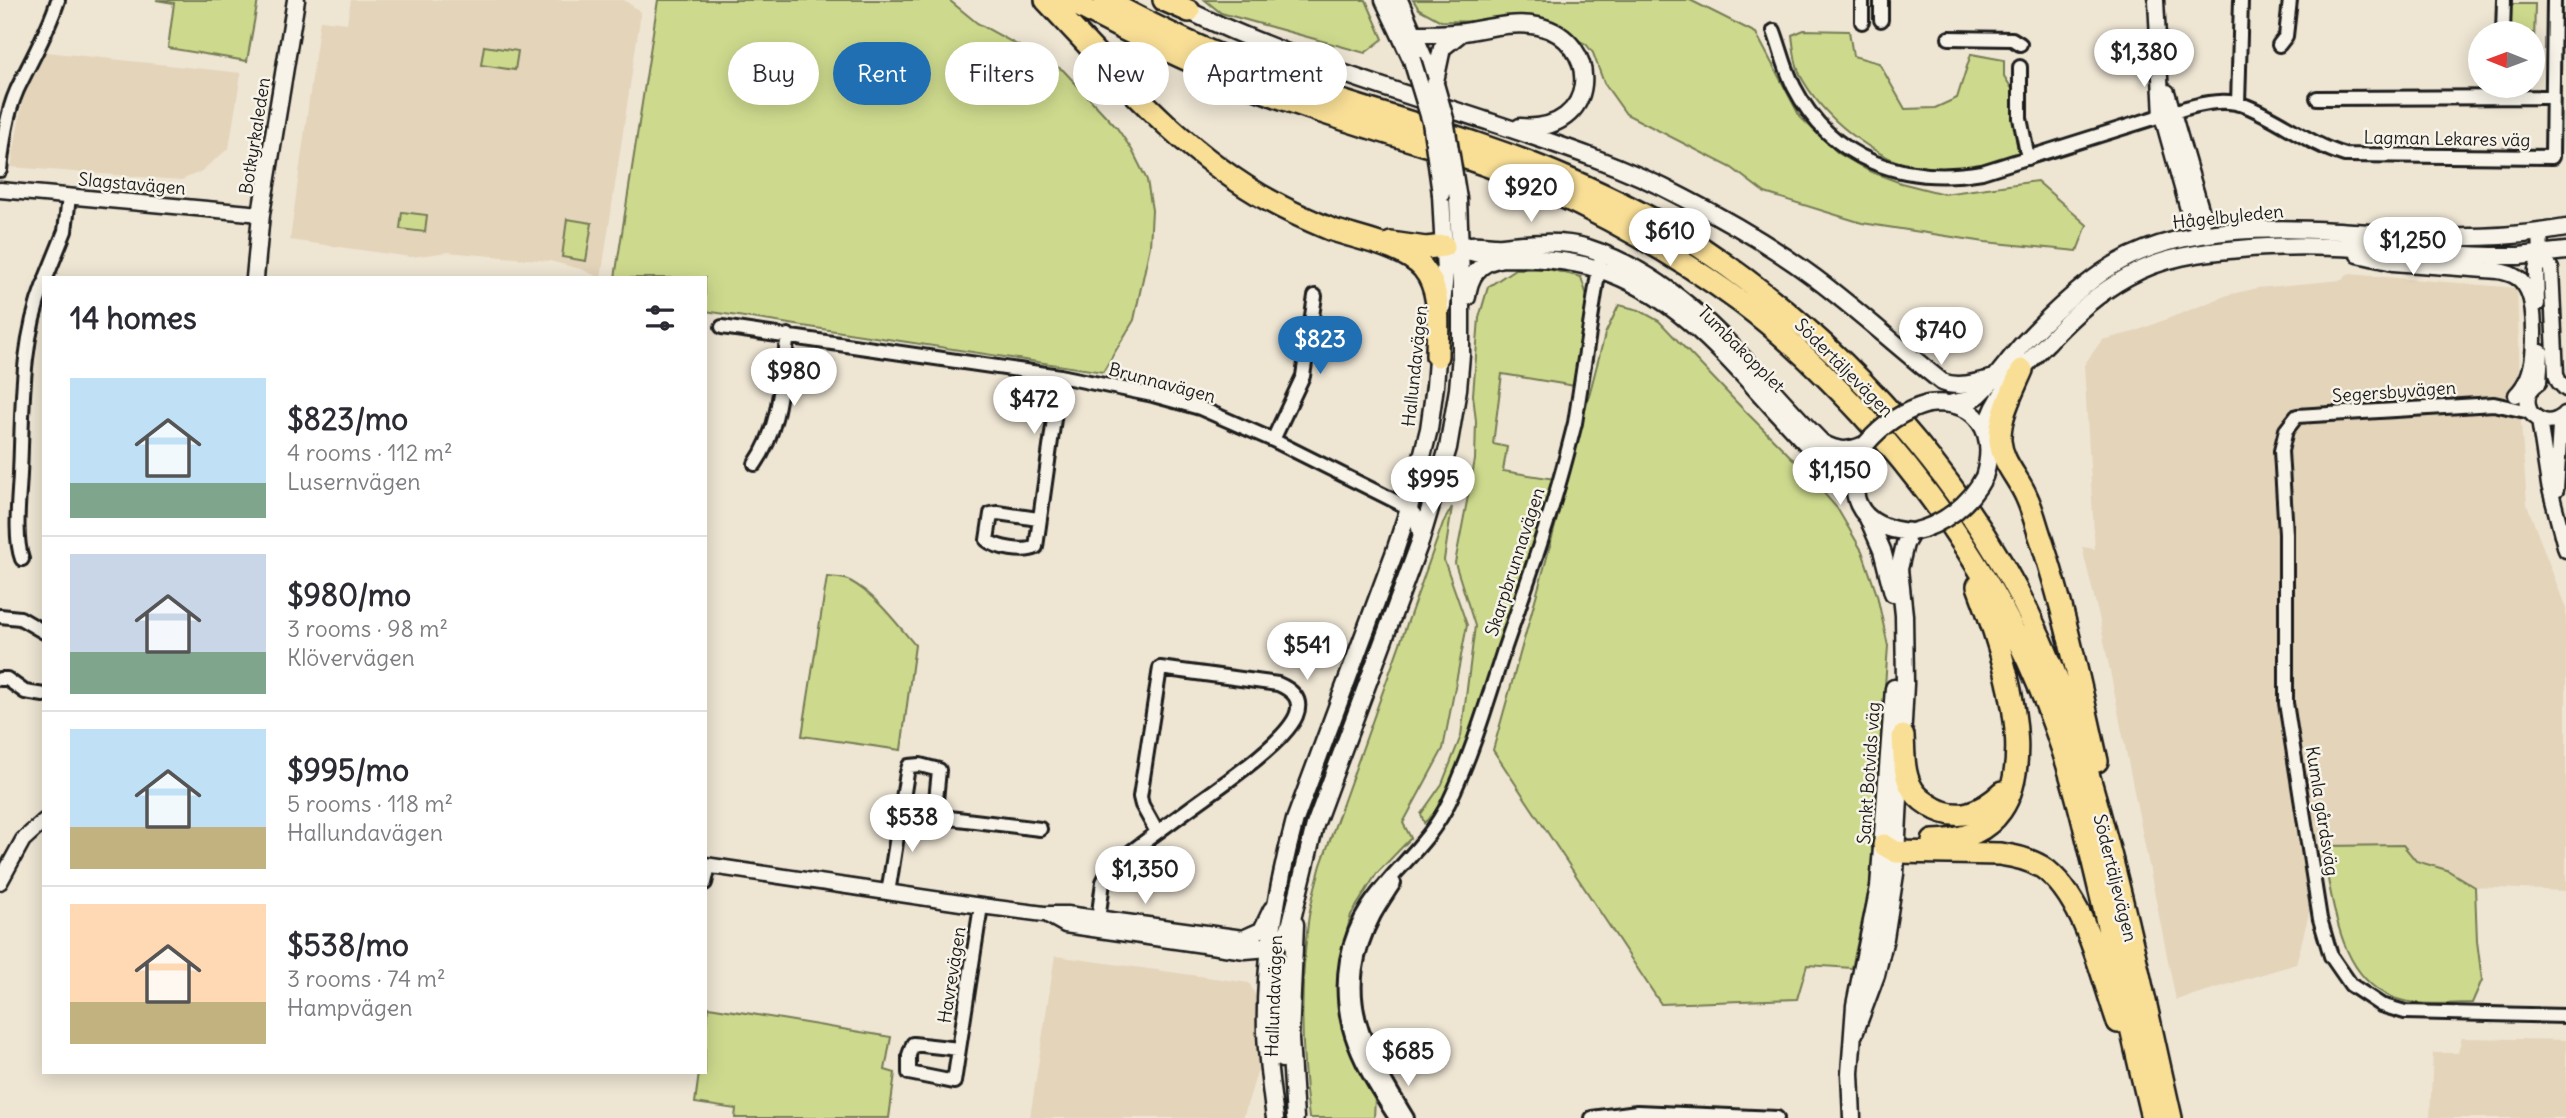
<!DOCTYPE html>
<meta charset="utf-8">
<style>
body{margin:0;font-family:Delius,sans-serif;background:#f7f7f7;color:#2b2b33;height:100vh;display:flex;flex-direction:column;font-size:26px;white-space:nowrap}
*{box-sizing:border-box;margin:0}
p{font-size:23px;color:#7c7c81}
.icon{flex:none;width:38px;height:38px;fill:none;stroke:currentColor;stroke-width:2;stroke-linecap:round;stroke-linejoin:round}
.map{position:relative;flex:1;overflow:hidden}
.drawer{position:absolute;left:42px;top:276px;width:665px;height:798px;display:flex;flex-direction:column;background:#fff;border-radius:0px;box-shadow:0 4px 18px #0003}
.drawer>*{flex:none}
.guide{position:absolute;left:728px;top:42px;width:665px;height:63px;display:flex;gap:14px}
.needle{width:46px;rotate:271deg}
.fabs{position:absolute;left:2468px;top:21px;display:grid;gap:14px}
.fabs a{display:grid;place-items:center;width:77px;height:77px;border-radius:50%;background:#fff;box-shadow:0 4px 18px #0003;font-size:35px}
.price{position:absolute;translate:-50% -60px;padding:0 16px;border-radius:24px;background:#fff;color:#222;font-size:23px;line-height:46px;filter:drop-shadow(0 2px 4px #0008)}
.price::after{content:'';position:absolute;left:50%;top:42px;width:21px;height:16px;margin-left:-10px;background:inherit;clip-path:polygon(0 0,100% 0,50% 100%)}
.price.active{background:#1f6fb2;color:#fff}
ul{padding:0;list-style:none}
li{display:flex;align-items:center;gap:21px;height:175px;padding:0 28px}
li+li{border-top:2px solid #e1e1e2}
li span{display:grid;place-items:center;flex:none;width:196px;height:140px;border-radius:0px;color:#555}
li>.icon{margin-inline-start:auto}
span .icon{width:84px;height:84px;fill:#fffc;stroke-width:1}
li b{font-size:30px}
h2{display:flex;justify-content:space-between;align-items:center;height:84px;padding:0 28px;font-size:30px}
.pill{padding:0 24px;border-radius:32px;background:#fff;box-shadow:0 4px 18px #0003;font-size:24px;line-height:63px}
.pill.active{background:#1f6fb2;color:#fff}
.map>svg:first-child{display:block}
.built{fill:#e3d4ba}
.green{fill:#cdda8d;stroke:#747b54;stroke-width:2}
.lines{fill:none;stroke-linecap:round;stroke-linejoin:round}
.minor-casing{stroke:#1c1c1c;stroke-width:18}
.tertiary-casing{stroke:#1c1c1c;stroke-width:19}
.secondary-casing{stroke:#1c1c1c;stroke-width:21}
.motorway-casing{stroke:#1c1c1c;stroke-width:26}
.minor{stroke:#f7f3e8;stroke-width:12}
.tertiary{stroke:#f7f3e8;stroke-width:14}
.secondary{stroke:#f7f3e8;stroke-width:16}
.motorway{stroke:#f9df96;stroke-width:21}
.secondary-bridge-casing{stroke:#1c1c1c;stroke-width:21;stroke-linecap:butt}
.secondary-bridge{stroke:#f7f3e8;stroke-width:16}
.labels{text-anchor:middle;stroke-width:5;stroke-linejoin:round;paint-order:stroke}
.street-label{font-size:18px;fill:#1c1c1c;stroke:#f7f3e8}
</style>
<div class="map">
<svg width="2566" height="1118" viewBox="0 0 2566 1118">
<rect width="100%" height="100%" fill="#eee5d3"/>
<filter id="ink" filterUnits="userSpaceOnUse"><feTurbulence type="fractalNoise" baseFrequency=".0143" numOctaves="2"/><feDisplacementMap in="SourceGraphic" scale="14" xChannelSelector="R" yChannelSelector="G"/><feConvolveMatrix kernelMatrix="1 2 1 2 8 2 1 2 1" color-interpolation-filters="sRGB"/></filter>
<g filter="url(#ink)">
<path class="built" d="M351,0H624L641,12L601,278L581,269L550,261L448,252L411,257L290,240L320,20L347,23Z
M46,52L241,73L229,148L200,172L181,180L11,167L23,98Z
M2348,274L2517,288L2521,424L2527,505L2566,609V891L2475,887L2447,870L2416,861L2326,846L2296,964L2176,1000L2100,621L2082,547L2095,549L2084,365L2102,340L2134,332L2228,295L2258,288L2342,280Z
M1055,956L1249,983L1260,1005L1261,1059L1243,1118H1030Z
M2462,1038L2566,1040V1118H2430L2433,1053H2458Z"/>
<path class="green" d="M156,0H258L247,61L168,48L174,3Z
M658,0H949L977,23L1063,70L1117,128L1132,150L1147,180L1152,210L1150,246L1134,320L1103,372L705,311V278H615Z
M1205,0H1366L1383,39L1365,53L1221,13Z
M1413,0H1690L1756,33L1800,117L1838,153L1869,171L1901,183L1944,194L2037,181L2087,225L2077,251L1985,242L1862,223L1765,193L1732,168L1626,114L1604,83L1593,53L1586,44L1527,16L1489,22L1441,21L1419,9Z
M2510,4H2535L2533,81L2532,33H2510Z
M1804,30L1849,31L1853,56L1879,63L1905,109L1935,108L1957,98L1971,54L2004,60V76L2014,92V124L2019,157C1991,163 1963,171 1934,170C1885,168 1828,122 1804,82C1795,68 1794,50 1792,35Z
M484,46L518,51L515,70L481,65Z
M402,212L427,215L425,232L400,229Z
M567,219L592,223L586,261L562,257Z
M1515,269H1548L1581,277L1587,296L1575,386L1502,374L1493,444L1507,447L1503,471L1555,479L1446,802L1424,823L1421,814L1442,784L1461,736L1475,626L1455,563L1475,460L1476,421L1473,395L1479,318L1488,287Z
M1619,305L1639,310L1659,321L1742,408L1801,467L1837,508L1862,551L1877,595L1888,646L1870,884L1852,968L1807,965L1797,999L1661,1004L1493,750L1546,561L1605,334Z
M1452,507L1444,560L1467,625L1443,749L1403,823L1411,838L1377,873L1351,915L1339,962L1340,996L1346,1037L1356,1064L1375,1097L1374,1118H1309C1301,1054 1300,987 1308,923C1310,904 1316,884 1321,865L1443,523Z
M827,577C835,578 843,577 850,581C876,595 896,623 915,645L901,750L802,736Z
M2403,845L2416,861L2447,870L2475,887L2477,941L2482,980L2472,1003C2446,1003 2415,1007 2391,997C2338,974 2335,905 2323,856L2326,846Z
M709,1007L891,1037L885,1070L895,1073L889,1118H735L736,1109L695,1103L699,1073H705V1032Z"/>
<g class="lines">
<g class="minor-casing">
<path id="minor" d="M1881,20V0
M1862,22V0
M1774,31C1781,50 1785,69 1794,87C1832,161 1904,185 1982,172L2186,108C2204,103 2227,98 2246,106C2280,119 2308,144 2345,155L2552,157L2554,0
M2503,33L2504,0
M1949,38L2012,39L2020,44
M2279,45L2286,36L2290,0
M2020,67V118L2028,158
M2317,98L2552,97
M2238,104L2241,0
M0,170C3,143 6,115 17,90C31,60 48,32 58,0
M46,278L65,231L69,197
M722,327L1060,376L1153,395L1200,408L1273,440L1409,508L1415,515L1420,537
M2530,412L2494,404L2297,416L2286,430L2281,451L2286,534V703L2320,919L2331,956L2351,985L2381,1005L2405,1012L2566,1016
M1273,440L1303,376L1315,296
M755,464C781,427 781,379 788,335
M1038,519L998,513L991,514L987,540C996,548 1025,553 1036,547L1060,376
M22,559C14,537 19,498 20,474C23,410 20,344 44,284
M0,616L20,618L44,632
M0,679H7L25,692L44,695
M933,816L1040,829
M705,883L709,865
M1394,883C1387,894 1380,904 1374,915C1332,996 1365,1049 1407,1118
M888,893L907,773L909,766L920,765L939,770L935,810L933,816L901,814
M1097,928L1103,882L1111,867C1137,847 1163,828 1189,809C1216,789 1283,745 1296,716C1303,699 1292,690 1278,684L1160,668L1140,797L1142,805L1157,832
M959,1049L954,1082L909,1073V1055L913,1044L959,1049L981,906
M1396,1118C1363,1067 1336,1024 1347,960C1360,887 1420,863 1449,802C1473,752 1488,699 1505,647C1527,583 1550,519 1567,454L1575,423L1600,261
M1592,1118L1637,1112L1777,1118"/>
</g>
<g class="tertiary-casing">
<path id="tertiary" d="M2156,0L2162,116L2189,213L2202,235
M2167,92L2203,216L2202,234
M0,190L261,214
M2541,253L2551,269L2556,375L2559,382L2566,389
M2358,255L2393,263L2498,271C2509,273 2519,276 2525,286C2537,303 2536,358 2528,377C2525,384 2521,390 2516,395
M2537,304L2536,270L2541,253L2540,232
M2539,382L2541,352
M2538,383C2527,390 2525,400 2530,412C2540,423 2551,425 2563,416
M2539,420L2549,485L2566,550
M2556,490L2560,426L2565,414
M705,865L981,906L1044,914H1067L1243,938L1271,949
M0,882L23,840L44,821
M1049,916L1065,925L1245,951L1269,949
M1243,938L1261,930L1271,909"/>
</g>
<g class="secondary-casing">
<path id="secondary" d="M1384,0L1412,60
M1399,0L1435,84
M1182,6L1189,11C1285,57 1386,88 1487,121C1554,143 1622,165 1684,198C1729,221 1775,248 1815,278C1859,311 1899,348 1942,382C1960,389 1976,382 1995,378
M1395,22L1409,33L1416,34C1432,34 1448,34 1464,32C1488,28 1514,21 1538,26C1602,40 1600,134 1520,127
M1435,81L1442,48L1461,33
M1441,194L1445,273L1442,306
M1471,245C1482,244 1493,247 1503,246C1530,243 1561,240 1588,248C1690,281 1749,370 1822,443C1839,452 1849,452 1866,444
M1451,247C1469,250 1485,258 1503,258C1535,258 1567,259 1598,269C1686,296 1744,380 1805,442C1820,458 1839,468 1854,484
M255,278L261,214L296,0
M1467,297C1469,277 1478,263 1499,259
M1953,403L1971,400L1980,394C1995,380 2007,362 2021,346C2046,319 2073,293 2103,272C2194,208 2340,234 2445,237C2485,238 2526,235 2566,228
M1928,404C1977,398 1998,432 1984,477
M1986,431C1995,394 2022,368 2049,341C2072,316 2098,293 2127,277C2162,257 2201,252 2240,249C2326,241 2406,253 2491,256H2519L2566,251
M1868,518L1882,550L1893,593
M1271,949L1287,934L1291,923L1315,825L1420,542L1448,448L1458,389L1461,355V277L1458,199
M1277,956L1280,969L1278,1040L1282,1059
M1854,1034L1876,975L1885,938L1895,874L1905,684L1904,615L1899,569L1905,544L1912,532C1854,528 1843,492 1866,444
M1275,1118C1271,1089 1267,1061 1266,1032C1264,962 1277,887 1295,820L1394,554L1409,508L1429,429L1435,386L1438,346
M1295,1118L1290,1039L1295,924
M1852,1118L1850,1073L1855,1005L1879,887L1894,688"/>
</g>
<g class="motorway-casing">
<path id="motorway" d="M1046,0C1115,73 1182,153 1272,202C1290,212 1311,221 1330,229C1358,239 1403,246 1423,268C1443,292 1437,327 1437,356
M1068,0C1140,39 1213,74 1290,101C1375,132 1464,152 1546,189C1615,220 1681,258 1742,303C1785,335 1823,373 1860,412C1946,506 2015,612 2057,733C2077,789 2089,846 2103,904C2119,975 2135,1047 2152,1118
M1105,0C1166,34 1231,62 1296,86C1386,117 1479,140 1566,178C1612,198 1658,220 1700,247C1858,353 2000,514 2063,696C2111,833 2139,977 2171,1118
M1164,0L1189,11
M1391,243L1426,248L1444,246
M2022,370C2013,391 1999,416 2000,441C2002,463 2019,478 2027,498C2033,511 2036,525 2041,539C2065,611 2080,686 2097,761
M1903,736C1904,752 1903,770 1910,785C1914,794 1921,800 1929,805C1956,823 1981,813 2003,792
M1933,841C2068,839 2006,659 1978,586
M1884,845L1896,852L2000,854C2015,856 2029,859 2042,867C2085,896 2101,975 2118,1022"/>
</g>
<use href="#minor" class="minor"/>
<use href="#tertiary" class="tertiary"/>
<use href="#secondary" class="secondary"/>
<use href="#motorway" class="motorway"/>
<g class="secondary-bridge-casing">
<path id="secondary-bridge" d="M1412,60L1431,122L1441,194
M1435,84L1445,119L1458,199
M1866,444C1883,424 1902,411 1928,404
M1912,532C1942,526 1970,504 1984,477"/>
</g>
<use href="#secondary-bridge" class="secondary-bridge"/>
</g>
</g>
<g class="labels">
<g class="street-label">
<text transform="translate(255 136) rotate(-81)" y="6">Botkyrkaleden</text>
<text transform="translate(2447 139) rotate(1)" y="6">Lagman Lekares väg</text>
<text transform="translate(132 184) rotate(5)" y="6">Slagstavägen</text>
<text transform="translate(2228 217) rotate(-6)" y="6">Hågelbyleden</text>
<text transform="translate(1741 349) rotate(45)" y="6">Tumbakopplet</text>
<text transform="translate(1415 366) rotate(-84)" y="6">Hallundavägen</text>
<text transform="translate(1844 368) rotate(45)" y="6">Södertäljevägen</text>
<text transform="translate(1162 383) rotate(15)" y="6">Brunnavägen</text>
<text transform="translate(2394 392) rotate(-4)" y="6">Segersbyvägen</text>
<text transform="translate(1515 562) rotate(-72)" y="6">Skarpbrunnavägen</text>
<text transform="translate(1869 773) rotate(-86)" y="6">Sankt Botvids väg</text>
<text transform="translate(2322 811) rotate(81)" y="6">Kumla gårdsväg</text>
<text transform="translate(2115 878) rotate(76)" y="6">Södertäljevägen</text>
<text transform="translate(952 975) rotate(-81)" y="6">Havrevägen</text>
<text transform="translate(1274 996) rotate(-88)" y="6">Hallundavägen</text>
</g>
</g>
</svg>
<div class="fabs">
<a><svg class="needle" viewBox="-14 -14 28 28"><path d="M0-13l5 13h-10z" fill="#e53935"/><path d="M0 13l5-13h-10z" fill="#7c7c81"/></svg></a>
</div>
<b class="price" style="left:2144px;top:89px">$1,380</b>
<b class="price" style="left:1531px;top:224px">$920</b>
<b class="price" style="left:1670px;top:268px">$610</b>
<b class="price" style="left:2413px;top:277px">$1,250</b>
<b class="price" style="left:1941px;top:367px">$740</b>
<b class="price active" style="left:1320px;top:376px">$823</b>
<b class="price" style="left:794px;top:408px">$980</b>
<b class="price" style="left:1034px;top:436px">$472</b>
<b class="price" style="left:1840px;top:507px">$1,150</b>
<b class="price" style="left:1433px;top:516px">$995</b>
<b class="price" style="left:1307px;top:682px">$541</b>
<b class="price" style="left:912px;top:854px">$538</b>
<b class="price" style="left:1145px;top:906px">$1,350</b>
<b class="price" style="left:1408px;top:1088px">$685</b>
<div class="guide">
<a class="pill">Buy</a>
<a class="pill active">Rent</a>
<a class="pill">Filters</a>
<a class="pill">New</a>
<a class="pill">Apartment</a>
</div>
<section class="drawer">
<h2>14 homes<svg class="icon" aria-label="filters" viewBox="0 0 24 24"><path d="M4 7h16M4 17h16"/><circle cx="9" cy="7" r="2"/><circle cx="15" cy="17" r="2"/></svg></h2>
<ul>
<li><span style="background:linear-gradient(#bfe0f5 75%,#7fa58c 0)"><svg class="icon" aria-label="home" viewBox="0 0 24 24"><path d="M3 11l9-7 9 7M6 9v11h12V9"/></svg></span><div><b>$823/mo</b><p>4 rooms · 112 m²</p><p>Lusernvägen</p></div></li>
<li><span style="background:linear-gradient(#c9d6e8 70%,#7fa58c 0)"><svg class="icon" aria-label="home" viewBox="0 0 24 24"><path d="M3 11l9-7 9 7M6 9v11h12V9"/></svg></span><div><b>$980/mo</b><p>3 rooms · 98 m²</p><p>Klövervägen</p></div></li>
<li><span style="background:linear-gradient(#bfe0f5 70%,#c2b280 0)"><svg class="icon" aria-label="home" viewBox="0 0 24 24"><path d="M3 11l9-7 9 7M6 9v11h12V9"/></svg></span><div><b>$995/mo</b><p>5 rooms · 118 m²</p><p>Hallundavägen</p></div></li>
<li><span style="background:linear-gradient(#ffd9b3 70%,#c2b280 0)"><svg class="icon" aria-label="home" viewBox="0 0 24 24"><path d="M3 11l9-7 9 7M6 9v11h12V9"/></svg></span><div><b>$538/mo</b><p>3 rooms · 74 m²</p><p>Hampvägen</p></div></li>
</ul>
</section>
</div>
